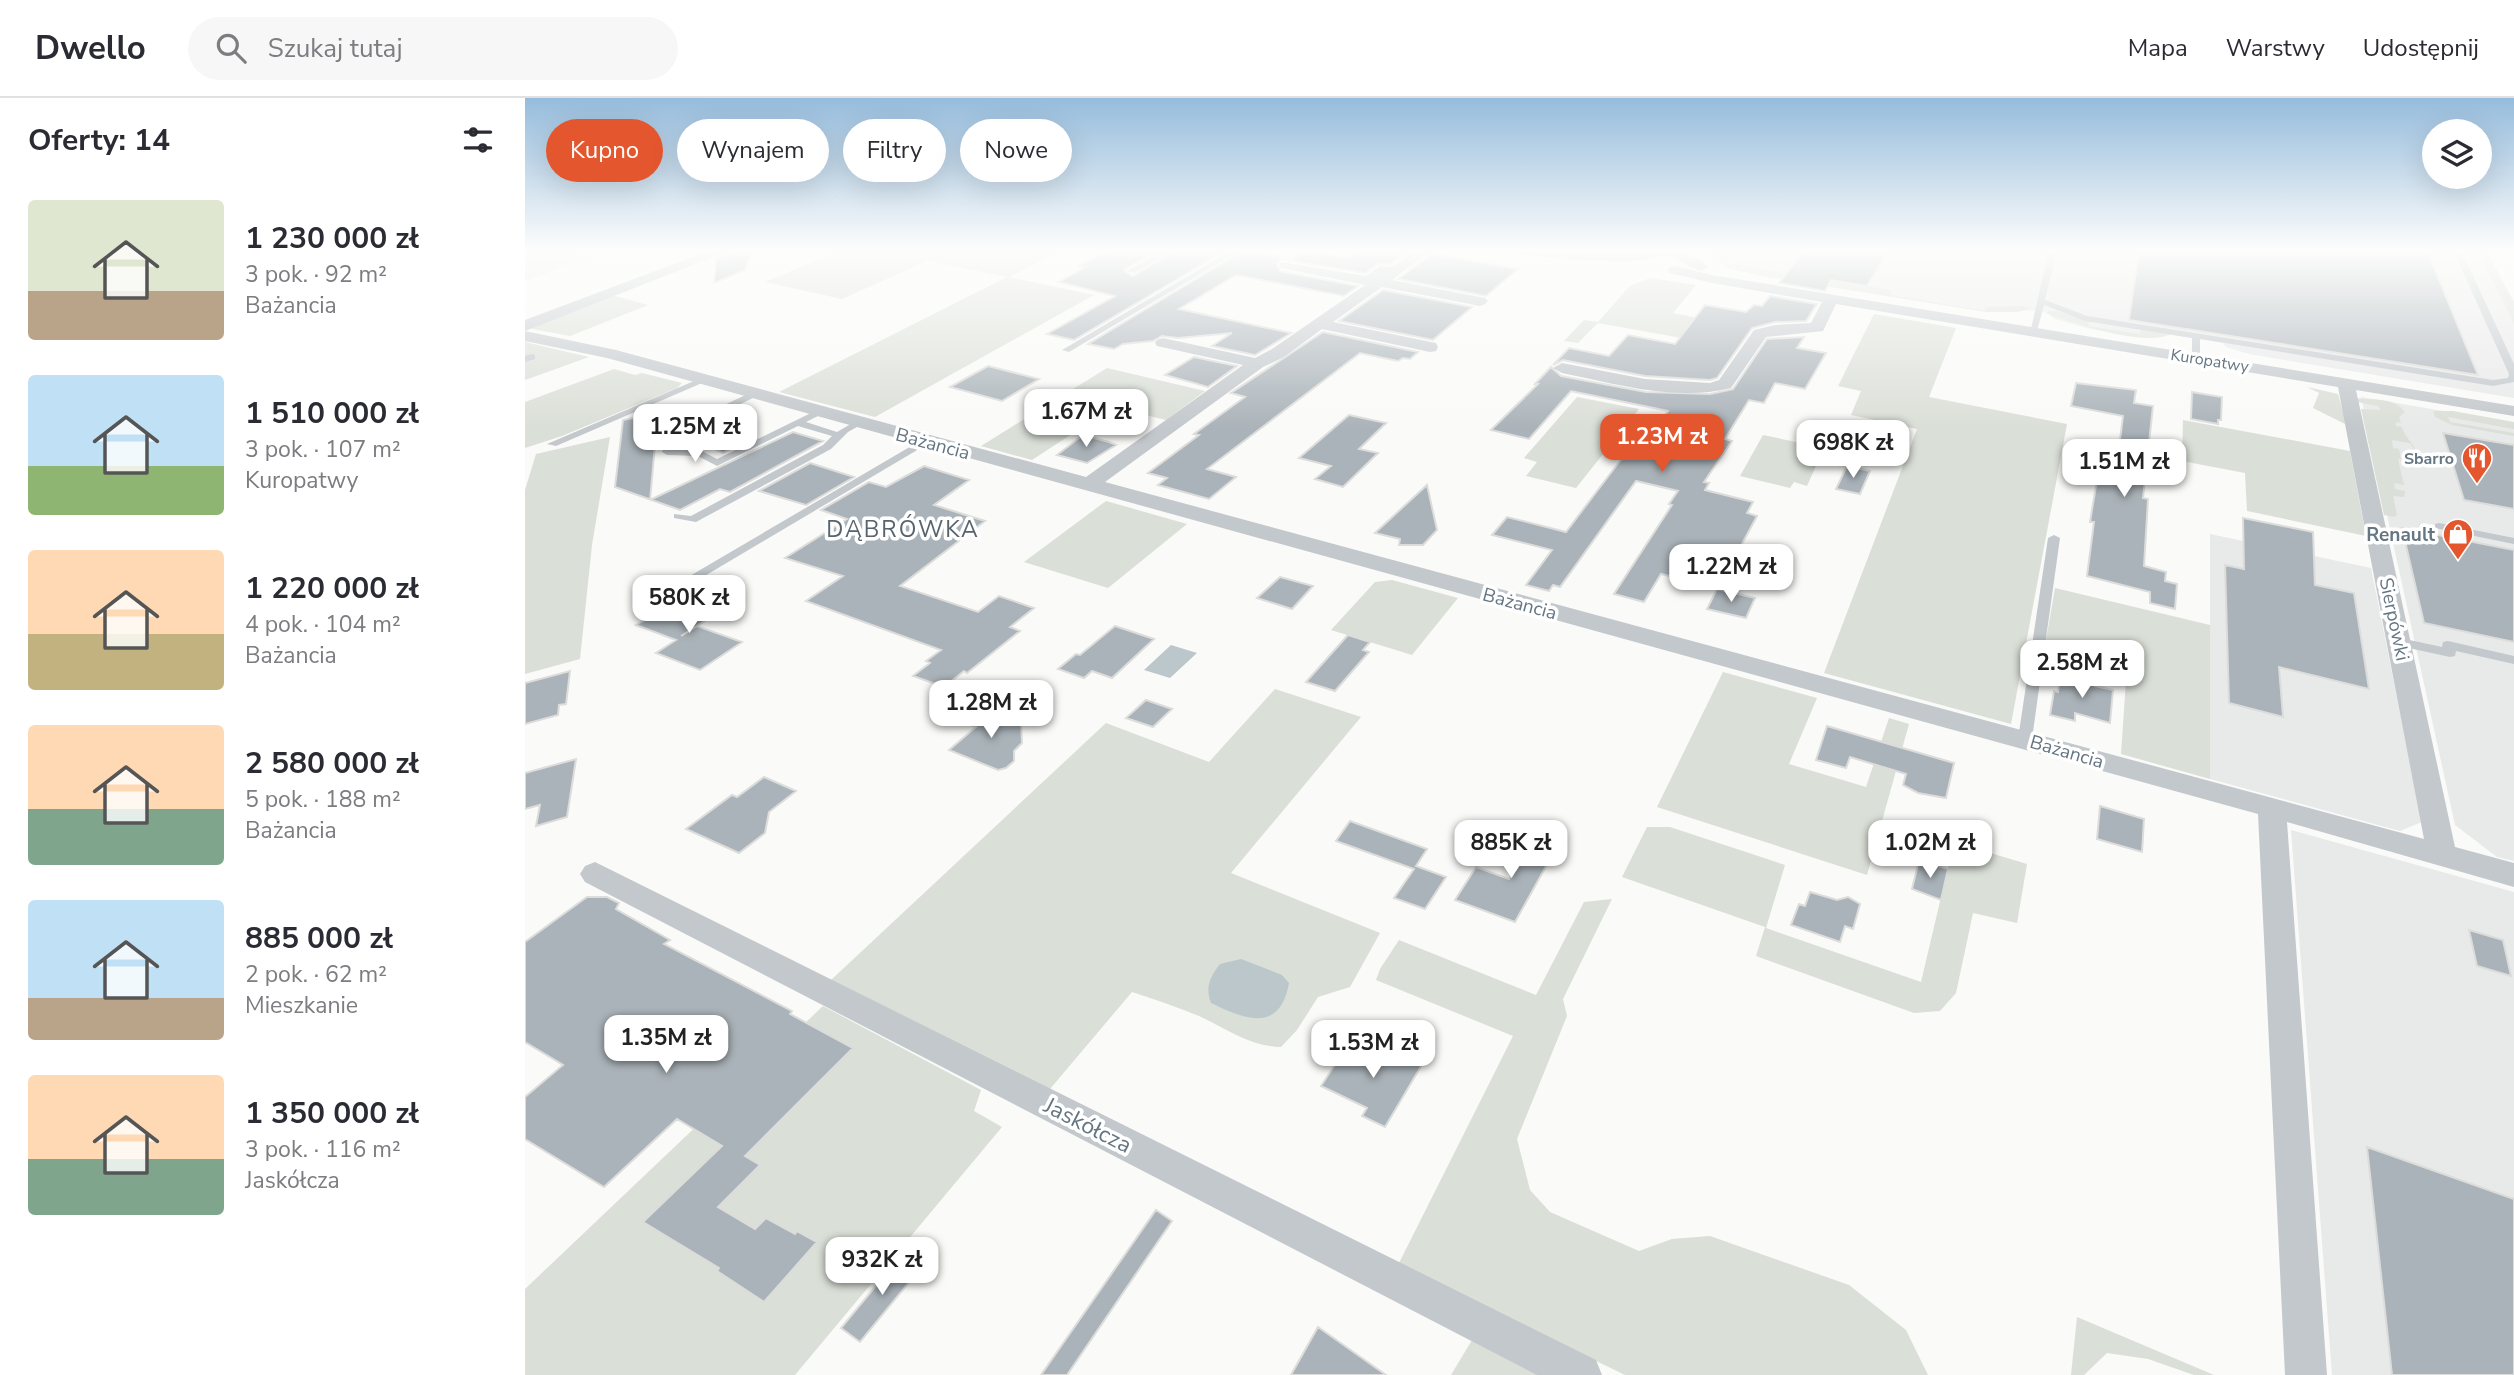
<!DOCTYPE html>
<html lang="pl">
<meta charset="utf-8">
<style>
body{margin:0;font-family:"Nunito Sans",sans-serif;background:#f7f7f7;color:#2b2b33;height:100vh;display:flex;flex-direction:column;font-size:26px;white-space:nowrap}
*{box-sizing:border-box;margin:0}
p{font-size:23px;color:#7c7c81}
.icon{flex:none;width:38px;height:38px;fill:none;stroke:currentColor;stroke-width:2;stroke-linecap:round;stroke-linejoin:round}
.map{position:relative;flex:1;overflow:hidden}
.drawer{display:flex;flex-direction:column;background:#fff;width:525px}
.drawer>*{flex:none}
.guide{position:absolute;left:21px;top:21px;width:665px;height:63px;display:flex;gap:14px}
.buttons{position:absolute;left:1897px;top:21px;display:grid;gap:14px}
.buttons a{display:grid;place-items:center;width:70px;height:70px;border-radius:50%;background:#fff;box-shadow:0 7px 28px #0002;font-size:35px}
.price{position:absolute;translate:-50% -60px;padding:0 16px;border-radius:14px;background:#fff;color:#222;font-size:23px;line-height:46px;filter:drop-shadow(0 2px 4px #0008)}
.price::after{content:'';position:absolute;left:50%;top:42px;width:21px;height:16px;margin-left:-10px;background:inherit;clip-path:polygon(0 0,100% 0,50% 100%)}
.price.selected{background:#e4572e;color:#fff}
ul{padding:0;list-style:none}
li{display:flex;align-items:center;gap:21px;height:175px;padding:0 28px}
li span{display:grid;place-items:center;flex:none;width:196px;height:140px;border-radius:7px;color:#555}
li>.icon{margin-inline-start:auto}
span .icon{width:84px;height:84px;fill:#fffc;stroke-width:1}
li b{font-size:30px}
h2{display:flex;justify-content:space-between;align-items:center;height:84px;padding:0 28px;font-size:30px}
.pill{padding:0 24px;border-radius:32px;background:#fff;box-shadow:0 7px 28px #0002;font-size:24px;line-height:63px}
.pill.selected{background:#e4572e;color:#fff}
header{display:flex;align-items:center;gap:42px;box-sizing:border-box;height:98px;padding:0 35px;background:#fff;border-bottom:2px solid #e1e1e2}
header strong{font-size:33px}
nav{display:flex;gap:38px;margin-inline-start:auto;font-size:24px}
.search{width:490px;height:63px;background:#f7f7f7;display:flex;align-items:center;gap:18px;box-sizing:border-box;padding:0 24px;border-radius:38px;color:#7c7c81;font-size:26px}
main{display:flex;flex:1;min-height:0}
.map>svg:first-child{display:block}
.built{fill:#e8e9e9}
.green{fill:#dadfd7}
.water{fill:#bbc7cb}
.building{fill:#aab3b9;stroke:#dcdcda;stroke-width:2}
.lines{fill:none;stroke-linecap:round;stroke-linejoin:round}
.lane{fill:#c3c8cc;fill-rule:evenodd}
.street{fill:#c3c8cc;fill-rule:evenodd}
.labels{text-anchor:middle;stroke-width:7;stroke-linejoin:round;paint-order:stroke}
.far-street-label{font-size:16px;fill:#657683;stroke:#fff}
.far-poi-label{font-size:16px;font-weight:bold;fill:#657683;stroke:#fff;text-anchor:end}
.street-label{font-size:19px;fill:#657683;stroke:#fff}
.poi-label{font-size:19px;font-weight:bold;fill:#657683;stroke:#fff;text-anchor:end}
.quarter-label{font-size:23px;letter-spacing:2px;fill:#57646e;stroke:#fff}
.near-street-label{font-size:23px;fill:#657683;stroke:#fff}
</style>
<header>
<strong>Dwello</strong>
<div class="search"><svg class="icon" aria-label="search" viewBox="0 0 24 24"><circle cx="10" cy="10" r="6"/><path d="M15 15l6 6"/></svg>Szukaj tutaj</div>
<nav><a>Mapa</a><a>Warstwy</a><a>Udostępnij</a></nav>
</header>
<main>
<section class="drawer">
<h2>Oferty: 14<svg class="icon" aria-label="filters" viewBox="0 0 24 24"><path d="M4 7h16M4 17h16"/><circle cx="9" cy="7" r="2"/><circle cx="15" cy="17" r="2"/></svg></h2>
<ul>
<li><span style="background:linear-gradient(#dfe7d0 65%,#b9a48a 0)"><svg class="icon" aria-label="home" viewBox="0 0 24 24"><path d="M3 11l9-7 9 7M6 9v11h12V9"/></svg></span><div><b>1 230 000 zł</b><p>3 pok. · 92 m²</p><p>Bażancia</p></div></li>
<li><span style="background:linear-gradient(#bfe0f5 65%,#8fb573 0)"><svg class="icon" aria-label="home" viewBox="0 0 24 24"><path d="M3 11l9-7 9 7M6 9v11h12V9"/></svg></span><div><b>1 510 000 zł</b><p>3 pok. · 107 m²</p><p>Kuropatwy</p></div></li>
<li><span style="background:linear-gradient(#ffd9b3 60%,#c2b280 0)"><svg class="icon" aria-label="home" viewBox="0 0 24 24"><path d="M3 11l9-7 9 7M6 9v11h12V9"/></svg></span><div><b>1 220 000 zł</b><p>4 pok. · 104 m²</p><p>Bażancia</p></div></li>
<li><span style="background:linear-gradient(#ffd9b3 60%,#7fa58c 0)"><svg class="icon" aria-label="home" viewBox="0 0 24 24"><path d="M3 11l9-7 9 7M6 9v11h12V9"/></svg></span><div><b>2 580 000 zł</b><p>5 pok. · 188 m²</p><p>Bażancia</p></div></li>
<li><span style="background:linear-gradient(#bfe0f5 70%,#b9a48a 0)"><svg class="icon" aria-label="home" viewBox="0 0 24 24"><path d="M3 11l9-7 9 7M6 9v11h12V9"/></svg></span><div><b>885 000 zł</b><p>2 pok. · 62 m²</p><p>Mieszkanie</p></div></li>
<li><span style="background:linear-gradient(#ffd9b3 60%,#7fa58c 0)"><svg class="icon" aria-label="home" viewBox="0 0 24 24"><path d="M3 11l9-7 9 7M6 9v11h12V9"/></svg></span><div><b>1 350 000 zł</b><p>3 pok. · 116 m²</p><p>Jaskółcza</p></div></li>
</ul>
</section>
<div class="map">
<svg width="1989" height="1277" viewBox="0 0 1989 1277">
<rect width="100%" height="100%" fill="#fafaf8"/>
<path class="built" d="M0,152H35L67,159L0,183Z
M1185,152H1952L1989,226V300L1724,256L1701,249L1698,245L1648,237L1613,238L1565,231L1530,221L1522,215L1499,212L1492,214H1462L1232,177L1202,170Z
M1836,299L1989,325V763L1972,759L1930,727Z
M1685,436L1846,470L1897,724L1875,733L1685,681Z
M1766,732L1989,794V1277H1807Z"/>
<path class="green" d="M316,152H538L484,179L569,197L350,319L254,294L482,179L402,163L317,201L240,184Z
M1185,152H1212L1202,165L1360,191L1366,193L1365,197L1460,213L1462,209L1497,208L1504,211L1492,214H1462L1232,177L1202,170Z
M1952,152H1961L1989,204V226Z
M1125,180L1171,187L1148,215L1178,221L1162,241L1073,225L1053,245L1039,243L1059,222L1073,224L1105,188Z
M87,197L123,207L45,238L2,230Z
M1524,213H1531L1564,223L1563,228L1615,236L1616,232L1645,236C1621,250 1544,224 1521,215Z
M1349,216L1431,230L1404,299L1542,326L1486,626L1299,575L1392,331L1326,317L1336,293L1313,288Z
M0,244L64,259L0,282Z
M582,270L680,293L641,322L588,309L507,362L456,348Z
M89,271L110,277L117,275L157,285L152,290L37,338L0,350V304Z
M1782,289L1813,296L1822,327L1788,310L1794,295Z
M1052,299L1114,311L1051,390L1001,378L1012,364L999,360Z
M1832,300C1848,303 1868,298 1880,314L1874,319L1876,325L1871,324V328L1877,329C1880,340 1888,344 1891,354L1885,345L1867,342L1868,350L1874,351L1876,361H1873L1879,387L1869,385L1870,391L1880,393L1879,399L1868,398L1872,417L1869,419L1859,417L1836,311L1855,312L1853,308L1832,304Z
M1908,313H1928L1989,324V331L1923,319L1925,324L1989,335V338L1927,327L1910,319Z
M1658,322L1825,353L1841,438L1722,413L1720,375L1657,363Z
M1238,337L1299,350L1282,388L1269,384L1265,390L1215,378Z
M85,339L67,447L55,561L0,576V392L11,356Z
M581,403L662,426L583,490L499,464Z
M867,482L933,500L887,557L806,532L850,484Z
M1530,490L1685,527V681L1596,656L1602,568L1520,548Z
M1198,574L1292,600L1264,666L1341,689L1364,620L1384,626L1342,777L1132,709Z
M750,591L836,619L706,775L855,835L825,889L793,899L772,932L756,949C724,948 702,931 674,918C652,909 629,901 607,894L525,991L306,882L581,625L684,664Z
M1122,729H1145L1260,767L1241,830L1396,884L1429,744L1502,766L1492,825L1448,815L1431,895L1415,913L1389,915L1231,858L1240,829L1097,779Z
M1087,801L1038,901L1042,918L992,1041L1005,1092L1025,1114L1114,1153L1147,1141L1185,1138L1324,1187L1381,1232L1403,1277H1100L873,1167L988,938L851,882L855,871L874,842L1011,897L1059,804Z
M298,908L456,992L449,1013L477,1029L270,1277H0V1191Z
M1552,1219L1689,1277H1669L1623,1261L1582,1255L1559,1277H1546Z
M950,1237L1025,1277H926Z"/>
<path class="water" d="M646,547L672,555L645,580L619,572Z
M716,861L757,877L764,885C755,936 719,921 686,905C680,889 685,879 695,866Z"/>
<path class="building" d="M209,152H227L220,172L189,185L191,161Z
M584,152H634L599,172L608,178L651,152H702L549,242L522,236L590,198L534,184L560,169L553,168Z
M719,152L767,161L779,153L823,160L836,152H886L865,166H853L840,175L756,161L752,166L755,173L833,188L819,198L711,177L654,211L766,235L730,257L687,248L707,235L653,240L637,238L628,243L598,246L589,251L563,246Z
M1279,152H1364L1342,188L1306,182L1300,193L1254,185Z
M1614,152H1902L1953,277L1604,222Z
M907,156L987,170L993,171L961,198L873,181Z
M858,192L947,209L908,242L814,223Z
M1245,198L1292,206L1281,223L1250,224L1227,230L1192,280L1185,282L1120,278L1038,262L1028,267L1044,250L1084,258L1103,237L1150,246L1180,207L1221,214L1229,207L1237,208Z
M798,234L893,254L885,261L878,260L873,263L835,255L682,371L711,379L684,401L633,387L642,380L623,375L674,337L669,336L720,299L706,295Z
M1279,239L1272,250L1301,255L1280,291L1250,285L1239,305L1224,302L1200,341L1207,343L1179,384L1184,385L1180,392L1228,404L1222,415L1232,418L1212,455L1217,456L1198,491L1136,476L1119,504L1089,496L1147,407L1144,406L1153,393L1111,383L1035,489L1028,487L1024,493L1001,487L1027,452L967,437L982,419L1041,434L1104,351L1113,352L1143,313L1046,293L1004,341L966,332L1013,286H1010L1026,269L1036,278L1121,294L1185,296L1208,291L1242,241Z
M669,259L712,268L683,289L640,277Z
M463,268L514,281L477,303L425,289Z
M1551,285L1611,292L1609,305L1628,308L1618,400L1623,401L1619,468L1641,474L1640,483L1652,486L1650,511L1625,505V494L1562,478L1569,424H1565L1574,370L1591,374L1598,318L1546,308Z
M1667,294L1697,299L1696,322H1693V326L1666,321Z
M133,315L125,402L268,334L298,343L205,394L195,391L155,412L90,389L98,322Z
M824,317L861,325L834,351L853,355L818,389L790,381L806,368L774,360Z
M1918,335L1989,347V411L1939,402Z
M205,336L223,343L198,355L180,347Z
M558,337L584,344L591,347L562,365L532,357Z
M285,365L329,379L281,407L234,393Z
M399,368L444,382L409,407L460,423L375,488L453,514L474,498L509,510L485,529L495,533L442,575L439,573L419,589L388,578L405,565L401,563L416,552L281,503L318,478L260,460L322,421L296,412L344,384L361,389Z
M1322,368L1345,373L1335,396L1311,391Z
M902,387L912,432L898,447H874L875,441L850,435Z
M1718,420L1788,434L1790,487L1829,495L1844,591L1754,569L1758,619L1704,605L1700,467L1719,471Z
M1877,430L1989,452V544L1899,525Z
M755,479L788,488L767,511L732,500Z
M1192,491L1230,500L1221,520L1182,511Z
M151,503L191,516L156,538L172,528L217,544L175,572L131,555L151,542L111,527Z
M590,528L629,541L587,580L567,573L559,580L533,571L551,556L555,557Z
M823,537L845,544L838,552L844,554L810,593L781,584Z
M45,573L41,606L34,607L33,617L0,626V585Z
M1548,577L1560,580L1570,588L1588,592L1585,625L1550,615V623L1525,617L1529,593L1533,594L1535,580Z
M621,602L647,611L628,629L601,620Z
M461,610L496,623L497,645L489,653V663L481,670L473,672L424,652L451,629L442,626Z
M1302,628L1429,665L1421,700L1393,695L1378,687L1381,676L1325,659L1321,670L1291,662Z
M51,661L42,719L11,728L15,707L0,711V675Z
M239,679L271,693L244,714L240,735L214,755L161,731L207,697L212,699Z
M1575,708L1619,721L1617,754L1572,741Z
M825,723L902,751L891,768L921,779L900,811L869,800L889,771L811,743Z
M1015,728L1039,736L990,824L930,802L951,769L984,781Z
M1394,762L1423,771L1416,802L1387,791Z
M1285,794L1312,802L1323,799L1335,806L1328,831L1320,828L1315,844L1266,827L1274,806L1280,808Z
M62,799H82L94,805L91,811L145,842L139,846L267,913L265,916L328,950L220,1058L235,1067L193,1109L230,1131L241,1120L270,1136L272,1133L292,1144L239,1204L192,1173L194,1170L118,1124L197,1048L152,1021L79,1089L0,1041V999L38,967L0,944V844Z
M1944,832L1978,842L1986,878L1952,868Z
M824,945L853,957L859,948L898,965L860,1029L837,1018L842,1010L796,988Z
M1842,1049L1989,1101V1277H1867Z
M631,1112L647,1123L542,1277H516Z
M379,1154L399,1166L335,1244L316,1230Z
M793,1229L861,1277H766Z"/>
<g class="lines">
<path class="lane" d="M639,152H649L609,175L602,173Z
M707,152H716L544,254L537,252Z
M1524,152H1532L1520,202L1562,218L1968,282L1983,280L1984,276L1928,152H1936L1989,266V284L1968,288L1675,241V260L1671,263L1667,260V240L1560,223L1519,207L1512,233L1505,235Z
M7,256L10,257V261L0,264V258Z
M176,280L184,282L31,348L22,346Z
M229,293L234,296L232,298L154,336L148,351L175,352L192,361L294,311L299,314L297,316L281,324L312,334L331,323L339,325L323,334L306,351L171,424L149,420V416L166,418L298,347L307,338L273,328L192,368L173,358L142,357L137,354L146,332Z
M400,340L405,343L404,345L156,492H148L146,489Z
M1914,425L1989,440V446L1910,430V426Z
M1529,437L1535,440L1507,641L1500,646L1493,641L1523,440Z
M1875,540L1917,549L1918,544L1923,543L1989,558V566L1931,553L1930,558L1925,559L1870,547L1869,544Z"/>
<path class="street" d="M186,152H206L0,233V222Z
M891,152H907L867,182L960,200L963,203L960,206L955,208L857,189L808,224L911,245L913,249L911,253L905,254L797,231L759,259L738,269L580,384L1899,741L1813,289L1311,206L1298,233L1241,239L1206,290C1150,304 1092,286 1037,275L1028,270L1037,265L1120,281L1185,285L1194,282L1229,232L1250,227L1286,225L1297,204L1187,185L1145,175L1143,172L1145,169L1150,168L1187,177L1989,308V318L1831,292L1930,749L1989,765V789L1762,724L1802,1277H1760L1733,716L82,260L0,243V233L91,252L561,379L718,267L632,248L630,245L632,242L638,240L730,260L747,251L840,187L756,170L754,167L756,164L841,178L855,168L866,169Z
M990,152L1113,155C1136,147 1166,151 1183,169L1176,173C1164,170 1155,160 1142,158C1130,157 1121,163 1110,163C1071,164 1035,161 997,156Z
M70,764L1071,1262L1077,1277H1012L60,784L55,776L60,768Z"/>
</g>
<linearGradient id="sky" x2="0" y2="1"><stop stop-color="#96bcdc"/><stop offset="0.46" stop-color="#fdfdfc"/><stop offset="1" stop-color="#fdfdfc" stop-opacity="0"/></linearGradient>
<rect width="1989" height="331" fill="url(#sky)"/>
<defs>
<g id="restaurant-pin" transform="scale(1.575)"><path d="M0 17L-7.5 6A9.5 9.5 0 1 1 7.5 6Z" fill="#e4572e" stroke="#fff"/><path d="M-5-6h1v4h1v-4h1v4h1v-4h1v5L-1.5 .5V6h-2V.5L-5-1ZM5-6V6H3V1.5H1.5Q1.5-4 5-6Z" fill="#fff"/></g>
<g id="shop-pin" transform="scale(1.575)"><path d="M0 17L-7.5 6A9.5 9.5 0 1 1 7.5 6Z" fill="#e4572e" stroke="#fff"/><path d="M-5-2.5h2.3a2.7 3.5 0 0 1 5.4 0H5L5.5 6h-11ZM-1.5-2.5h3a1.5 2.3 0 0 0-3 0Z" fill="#fff"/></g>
</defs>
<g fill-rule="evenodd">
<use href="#restaurant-pin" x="1952" y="360"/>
<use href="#shop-pin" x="1933" y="436"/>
</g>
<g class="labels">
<g class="far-street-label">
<text transform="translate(1685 262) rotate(9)" y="6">Kuropatwy</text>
</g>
<g class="far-poi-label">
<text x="1929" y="366">Sbarro</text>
</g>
<g class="street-label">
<text transform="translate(408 345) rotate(15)" y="7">Bażancia</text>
<text transform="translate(995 505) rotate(15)" y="7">Bażancia</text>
<text transform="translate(1870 521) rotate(78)" y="7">Sierpówki</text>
<text transform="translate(1542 653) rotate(16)" y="7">Bażancia</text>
</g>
<g class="poi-label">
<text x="1910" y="443">Renault</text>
</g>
<g class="quarter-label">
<text x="378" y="439">DĄBRÓWKA</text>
</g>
<g class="near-street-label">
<text transform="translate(563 1027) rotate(27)" y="8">Jaskółcza</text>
</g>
</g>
</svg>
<div class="buttons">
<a><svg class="icon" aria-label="layers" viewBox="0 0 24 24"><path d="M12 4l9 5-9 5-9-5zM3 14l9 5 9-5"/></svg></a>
</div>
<b class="price" style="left:561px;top:351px">1.67M zł</b>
<b class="price" style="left:170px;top:366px">1.25M zł</b>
<b class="price selected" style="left:1137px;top:376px">1.23M zł</b>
<b class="price" style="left:1328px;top:382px">698K zł</b>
<b class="price" style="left:1599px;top:401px">1.51M zł</b>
<b class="price" style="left:1206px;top:506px">1.22M zł</b>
<b class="price" style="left:164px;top:537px">580K zł</b>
<b class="price" style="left:1557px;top:602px">2.58M zł</b>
<b class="price" style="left:466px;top:642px">1.28M zł</b>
<b class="price" style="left:986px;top:782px">885K zł</b>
<b class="price" style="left:1405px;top:782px">1.02M zł</b>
<b class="price" style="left:141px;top:977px">1.35M zł</b>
<b class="price" style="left:848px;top:982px">1.53M zł</b>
<b class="price" style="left:357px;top:1199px">932K zł</b>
<div class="guide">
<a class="pill selected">Kupno</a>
<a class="pill">Wynajem</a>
<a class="pill">Filtry</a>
<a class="pill">Nowe</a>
</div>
</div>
</main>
